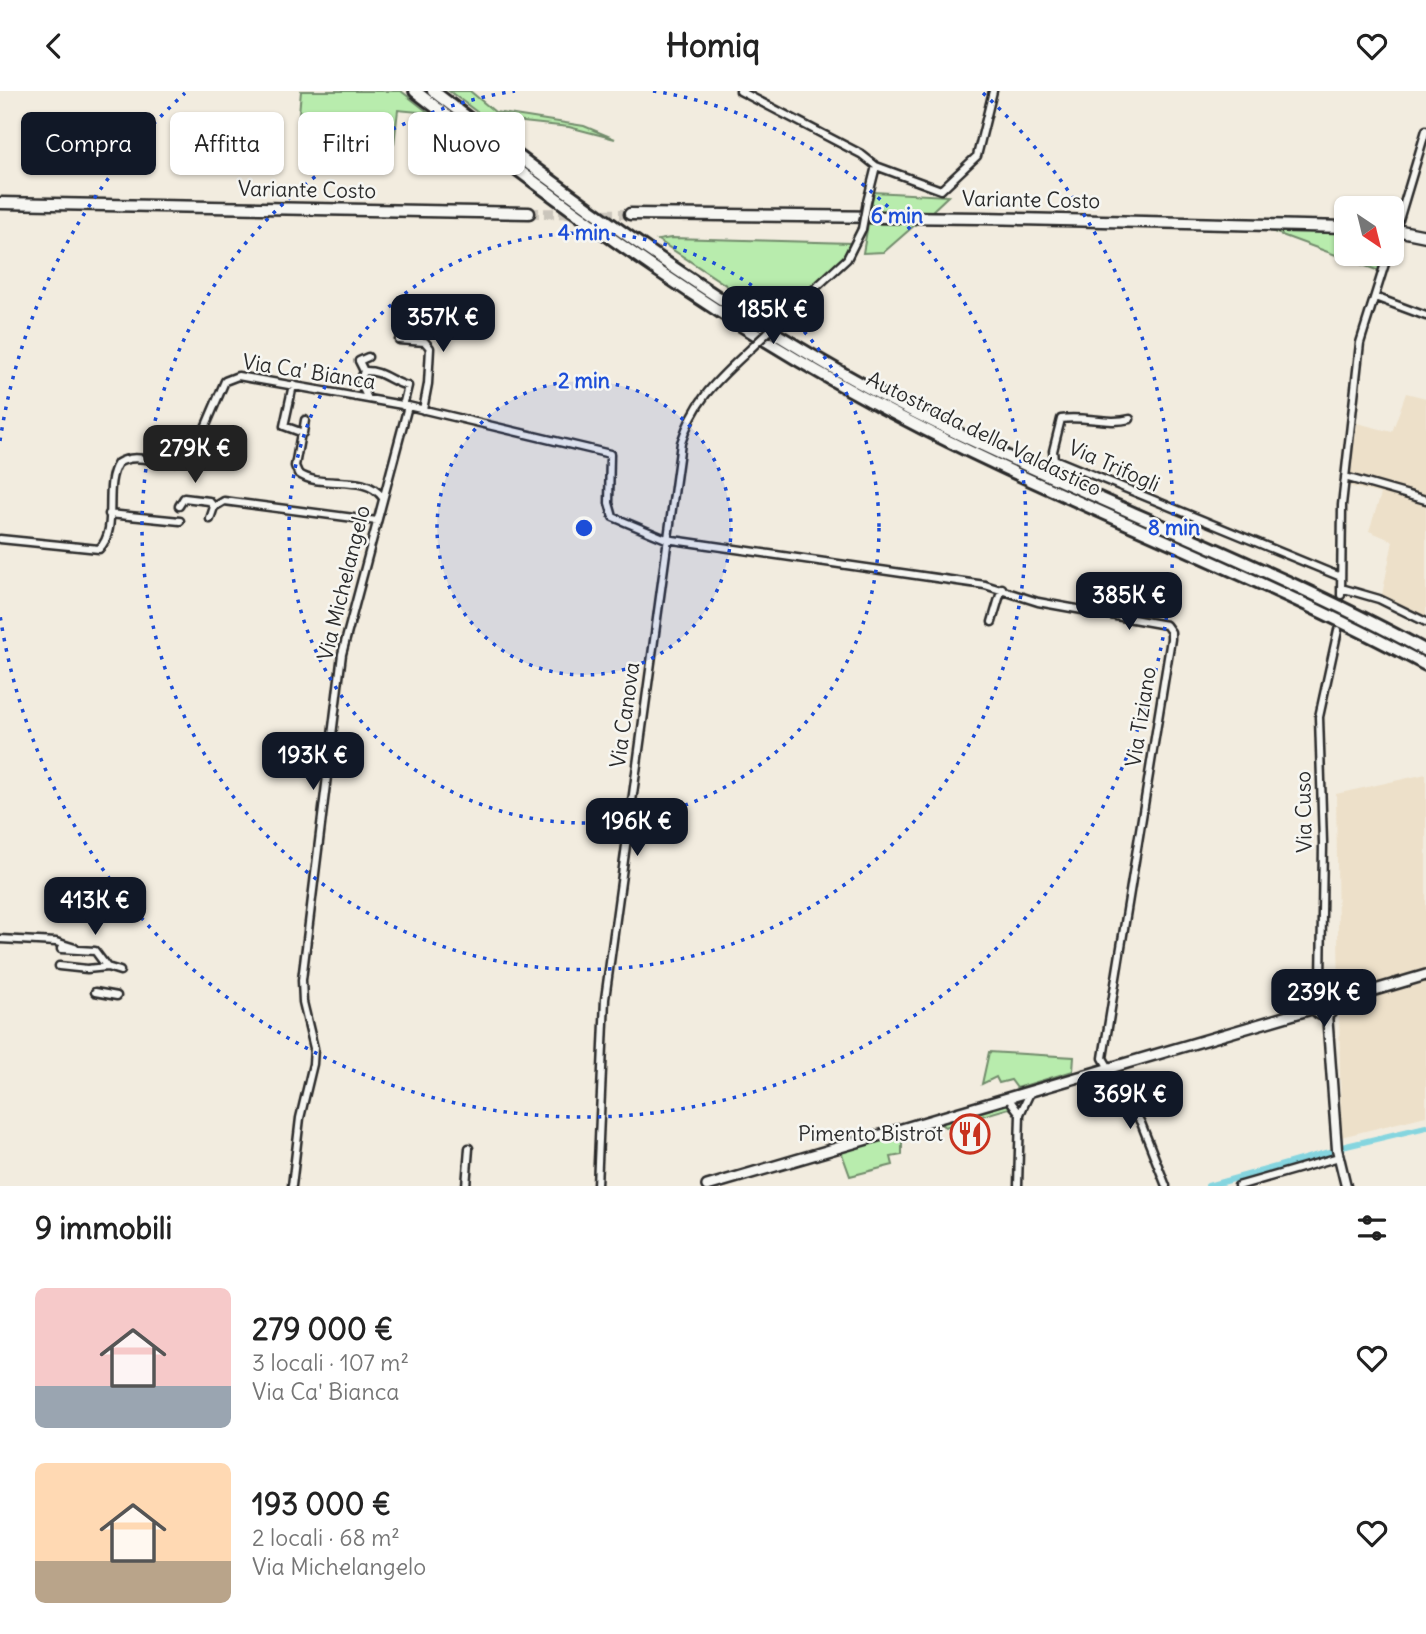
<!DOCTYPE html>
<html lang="it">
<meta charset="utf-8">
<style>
body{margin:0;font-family:Delius,sans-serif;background:#f2f2f2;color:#222;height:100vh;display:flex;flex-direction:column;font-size:26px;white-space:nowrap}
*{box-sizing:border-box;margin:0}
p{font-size:23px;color:#767676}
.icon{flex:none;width:38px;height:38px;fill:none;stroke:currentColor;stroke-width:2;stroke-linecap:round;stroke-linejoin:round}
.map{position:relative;height:1095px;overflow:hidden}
.panel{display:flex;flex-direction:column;background:#fff;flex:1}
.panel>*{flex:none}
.guide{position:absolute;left:21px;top:21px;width:700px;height:63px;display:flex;gap:14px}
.needle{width:46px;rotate:145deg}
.tools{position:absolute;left:1334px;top:105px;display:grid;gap:14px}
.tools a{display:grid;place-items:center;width:70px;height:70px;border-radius:10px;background:#fff;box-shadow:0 2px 5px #0004;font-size:35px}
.price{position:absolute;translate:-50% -60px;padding:0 16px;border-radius:14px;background:#111827;color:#fff;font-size:23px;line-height:46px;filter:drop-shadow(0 2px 4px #0008)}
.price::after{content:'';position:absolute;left:50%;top:42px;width:21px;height:16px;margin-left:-10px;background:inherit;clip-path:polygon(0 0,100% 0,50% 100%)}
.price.active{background:#222;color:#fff}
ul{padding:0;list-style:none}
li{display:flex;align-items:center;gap:21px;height:175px;padding:0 35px}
li span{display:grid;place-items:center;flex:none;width:196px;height:140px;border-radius:10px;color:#555}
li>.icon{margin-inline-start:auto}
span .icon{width:84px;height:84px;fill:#fffc;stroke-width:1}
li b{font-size:30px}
h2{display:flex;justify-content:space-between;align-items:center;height:84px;padding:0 35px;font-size:30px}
.pill{padding:0 24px;border-radius:10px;background:#fff;box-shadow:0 2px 5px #0004;font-size:24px;line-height:63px}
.pill.active{background:#111827;color:#fff}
header{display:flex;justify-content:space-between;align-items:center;height:91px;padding:0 35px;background:#fff;font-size:32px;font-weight:700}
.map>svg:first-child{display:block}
.built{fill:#ede0c9}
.green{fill:#b8ecad;stroke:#728c6c;stroke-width:2}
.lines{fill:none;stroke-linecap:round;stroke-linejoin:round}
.canal{stroke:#85d5df;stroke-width:6}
.trunk-tunnel{stroke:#cac5bb;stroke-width:10;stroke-dasharray:10 5;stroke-linecap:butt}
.minor-casing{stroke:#2b2b2b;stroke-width:11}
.tertiary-casing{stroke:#2b2b2b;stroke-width:13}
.secondary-casing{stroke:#2b2b2b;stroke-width:14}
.trunk-casing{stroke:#2b2b2b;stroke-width:15}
.motorway-casing{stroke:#2b2b2b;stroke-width:16}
.minor{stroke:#f6f6f2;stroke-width:6}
.tertiary{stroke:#f6f6f2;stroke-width:8}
.secondary{stroke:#f6f6f2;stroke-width:9}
.trunk{stroke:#f6f6f2;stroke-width:10}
.motorway{stroke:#f6f6f2;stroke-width:10}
.minor-bridge-casing{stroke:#2b2b2b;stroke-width:11;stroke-linecap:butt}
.minor-bridge{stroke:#f6f6f2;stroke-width:6}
.ring{fill:none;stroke:#1d4ed8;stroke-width:3.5;stroke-dasharray:3.5 7}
.labels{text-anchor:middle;stroke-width:5;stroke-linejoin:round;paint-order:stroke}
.street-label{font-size:21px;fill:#2b2b2b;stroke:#f6f6f2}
.poi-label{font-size:21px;fill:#2b2b2b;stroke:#f6f6f2;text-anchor:end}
.centre{fill:#1d4ed8;stroke:#f6f6f2;stroke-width:3.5}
.ring-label{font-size:21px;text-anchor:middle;font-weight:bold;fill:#1d4ed8;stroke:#f6f6f2;stroke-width:5;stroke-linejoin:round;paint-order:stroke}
</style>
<header><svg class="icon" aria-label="back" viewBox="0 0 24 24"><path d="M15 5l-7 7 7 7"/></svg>Homiq<svg class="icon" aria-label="heart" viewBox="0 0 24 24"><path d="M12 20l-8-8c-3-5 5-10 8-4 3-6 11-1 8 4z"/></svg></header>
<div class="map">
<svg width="1426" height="1095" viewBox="0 0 1426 1095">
<rect width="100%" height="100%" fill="#f2ecdf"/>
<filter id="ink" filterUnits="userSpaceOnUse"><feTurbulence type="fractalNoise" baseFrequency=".0143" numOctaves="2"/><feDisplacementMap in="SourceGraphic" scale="14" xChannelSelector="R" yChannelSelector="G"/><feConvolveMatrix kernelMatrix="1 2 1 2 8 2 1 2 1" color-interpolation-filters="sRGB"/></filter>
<g filter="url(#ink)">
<path class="built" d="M1406,302L1426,307V527L1382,504L1393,450L1369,440L1381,403L1349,395L1357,332L1392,341Z
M1426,683V1025L1341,1046L1336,703Z"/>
<path class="green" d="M301,0H401L429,22L398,19L394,53L298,34Z
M449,0H470L495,21L584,35L615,48L569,36L485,27Z
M873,101L948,105L930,122L870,121Z
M868,133H916L884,161L863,162Z
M1271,140L1346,141V163H1386L1379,180Z
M671,147L851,152L843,168L777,228L658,149Z
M989,961L1074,966L1073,980L1017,997L1011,989L999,992L996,986L982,993Z
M1135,992L1152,997L1155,993L1161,1012L1151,1017L1143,1015L1132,997Z
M1006,1012L1015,1022L1009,1017L945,1036L939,1032Z
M902,1043V1064L891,1066L893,1074L850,1085L841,1060Z"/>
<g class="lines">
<path class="canal" d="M1342,1056L1426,1036
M1208,1095L1329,1061"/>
<path class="trunk-tunnel" d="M529,122L630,123"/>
<g class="minor-casing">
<path id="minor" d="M740,0L861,63L876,75L941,99L977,65L993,0
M867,111L876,75
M1399,129L1426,39
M1391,154L1393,148
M1375,206L1426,225
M784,226L847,168L862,138
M399,249L425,251L430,257L428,293L423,319
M368,266L359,270L364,280C382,279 391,291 408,295L403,315
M364,280L360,291L368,308
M293,294L284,335L303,342L305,329
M1130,328C1108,334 1084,324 1061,328L1053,360L1054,368L1341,486
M301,342L295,375L298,382C322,400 364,380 383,407
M1345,386L1426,409
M179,415L184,407L209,410L214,416
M109,423L180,430
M210,428L214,416L224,410L377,430
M0,448L99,458C120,438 102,396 118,372C142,357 174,385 195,360L225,290L238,285L408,315L610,363L609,412L613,426L666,448L985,494L1038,511L1166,534L1171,541V548L1103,967L1141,1032L1166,1095
M1341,497L1379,508L1426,531
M1341,504L1342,414L1360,252L1388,163
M992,531L1002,497
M0,848L56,851L75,857
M61,858L95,860L107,876L120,880
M59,875L87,878L107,876
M95,901L117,905
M1325,904L1321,891L1323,752L1319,626L1338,539
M1009,1008L1020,1023L1018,1095
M1020,1023L1030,1002
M292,1095L300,1027L313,973L314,957L303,911L302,889L342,563L408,315
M466,1095L469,1057
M597,1095L605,908L681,352C694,311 713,293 744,264
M1238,1095L1339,1066"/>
</g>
<g class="tertiary-casing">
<path id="tertiary" d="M1327,923L1337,1058L1346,1095"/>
</g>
<g class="secondary-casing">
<path id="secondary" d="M1314 914a10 10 0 1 1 20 0a10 10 0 1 1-20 0Z
M1334,911L1426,884
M707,1095L1315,917"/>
</g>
<g class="trunk-casing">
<path id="trunk" d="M0,112L529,122
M630,123L981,127L1346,136
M1391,138L1426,145"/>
</g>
<g class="motorway-casing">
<path id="motorway" d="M415,0C575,125 740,246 922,337C1088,421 1263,486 1426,574
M433,0C591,122 756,243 936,332C1098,412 1268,474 1426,560"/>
</g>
<use href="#minor" class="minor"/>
<use href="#tertiary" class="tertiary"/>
<use href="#secondary" class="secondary"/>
<use href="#trunk" class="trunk"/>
<use href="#motorway" class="motorway"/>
<g class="minor-bridge-casing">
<path id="minor-bridge" d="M862,138L867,111
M744,264L784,226"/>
</g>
<use href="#minor-bridge" class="minor-bridge"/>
</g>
</g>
<circle cx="584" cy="437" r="147" fill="#1d4ed8" fill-opacity=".12"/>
<g class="ring">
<circle cx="584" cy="437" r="147"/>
<circle cx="584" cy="437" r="295"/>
<path d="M653 0A442 442 0 1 1 515 0"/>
<path d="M0 350A590 590 0 0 1 185 2M983 2A590 590 0 1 1 0 524"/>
</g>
<defs>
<g id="restaurant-ring" transform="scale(2.0125)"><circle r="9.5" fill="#f6f6f2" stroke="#c8321e" stroke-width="1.5"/><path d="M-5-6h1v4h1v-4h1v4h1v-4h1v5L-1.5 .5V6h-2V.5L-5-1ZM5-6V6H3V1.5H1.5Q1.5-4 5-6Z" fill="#c8321e"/></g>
</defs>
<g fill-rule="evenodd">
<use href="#restaurant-ring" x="970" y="1043"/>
</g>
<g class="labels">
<g class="street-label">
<text transform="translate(307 99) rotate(1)" y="7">Variante Costo</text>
<text transform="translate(1031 109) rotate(1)" y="7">Variante Costo</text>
<text transform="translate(309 281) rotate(9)" y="7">Via Ca' Bianca</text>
<text transform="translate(984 343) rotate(26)" y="7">Autostrada della Valdastico</text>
<text transform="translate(1114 375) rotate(24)" y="7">Via Trifogli</text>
<text transform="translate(344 492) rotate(-76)" y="7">Via Michelangelo</text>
<text transform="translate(625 624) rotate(-82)" y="7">Via Canova</text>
<text transform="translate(1141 626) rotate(-81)" y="7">Via Tiziano</text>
<text transform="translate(1304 721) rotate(-91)" y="7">Via Cuso</text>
</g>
<g class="poi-label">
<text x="943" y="1050">Pimento Bistrot</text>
</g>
</g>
<circle cx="584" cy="437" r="10" class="centre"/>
<g class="ring-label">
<text x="897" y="132">6 min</text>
<text x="584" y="149">4 min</text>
<text x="584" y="297">2 min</text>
<text x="1174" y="444">8 min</text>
</g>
</svg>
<div class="tools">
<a><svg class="needle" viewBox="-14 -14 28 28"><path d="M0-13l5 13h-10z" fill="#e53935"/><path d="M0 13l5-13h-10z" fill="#767676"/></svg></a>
</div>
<b class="price" style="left:773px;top:255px">185K €</b>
<b class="price" style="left:443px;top:263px">357K €</b>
<b class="price active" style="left:195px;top:394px">279K €</b>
<b class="price" style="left:1129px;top:541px">385K €</b>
<b class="price" style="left:313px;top:701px">193K €</b>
<b class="price" style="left:637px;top:767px">196K €</b>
<b class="price" style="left:95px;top:846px">413K €</b>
<b class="price" style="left:1324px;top:938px">239K €</b>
<b class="price" style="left:1130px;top:1040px">369K €</b>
<div class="guide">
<a class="pill active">Compra</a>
<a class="pill">Affitta</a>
<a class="pill">Filtri</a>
<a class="pill">Nuovo</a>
</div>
</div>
<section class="panel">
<h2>9 immobili<svg class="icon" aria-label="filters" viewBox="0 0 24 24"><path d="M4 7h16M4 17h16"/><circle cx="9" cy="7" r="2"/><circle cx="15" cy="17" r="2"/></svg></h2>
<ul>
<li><span style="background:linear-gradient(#f6c9c9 70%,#9aa5b1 0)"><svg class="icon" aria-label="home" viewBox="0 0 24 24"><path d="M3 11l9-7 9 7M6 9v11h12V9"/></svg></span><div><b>279 000 €</b><p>3 locali · 107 m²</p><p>Via Ca' Bianca</p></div><svg class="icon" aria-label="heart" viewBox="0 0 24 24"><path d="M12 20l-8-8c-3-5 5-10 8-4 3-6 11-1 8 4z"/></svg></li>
<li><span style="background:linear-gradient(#ffd9b3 70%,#b9a48a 0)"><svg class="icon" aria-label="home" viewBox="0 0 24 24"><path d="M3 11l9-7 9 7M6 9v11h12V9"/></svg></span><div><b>193 000 €</b><p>2 locali · 68 m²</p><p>Via Michelangelo</p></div><svg class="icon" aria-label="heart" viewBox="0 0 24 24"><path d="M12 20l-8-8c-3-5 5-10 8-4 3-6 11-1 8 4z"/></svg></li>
</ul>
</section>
